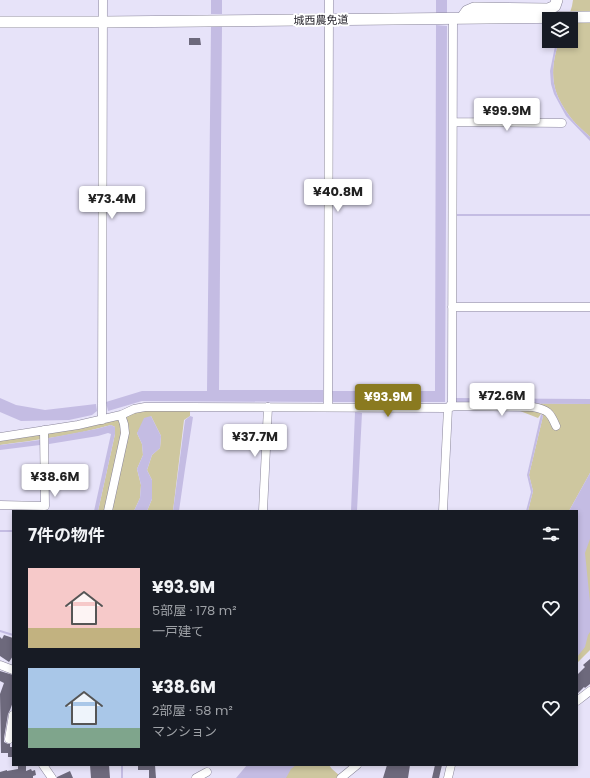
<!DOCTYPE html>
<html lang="ja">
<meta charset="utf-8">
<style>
body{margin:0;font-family:Poppins,"Noto Sans JP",sans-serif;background:#242831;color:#f1f3f6;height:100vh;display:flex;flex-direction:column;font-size:15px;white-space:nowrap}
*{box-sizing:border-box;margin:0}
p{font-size:13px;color:#9ea1a6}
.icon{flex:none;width:22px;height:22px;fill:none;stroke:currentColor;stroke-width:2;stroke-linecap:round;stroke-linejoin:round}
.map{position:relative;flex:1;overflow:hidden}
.drawer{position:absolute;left:12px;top:510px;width:566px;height:256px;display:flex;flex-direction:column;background:#171b24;border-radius:0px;box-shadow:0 2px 6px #0003}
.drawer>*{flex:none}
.tools{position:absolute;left:542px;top:12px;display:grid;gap:8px}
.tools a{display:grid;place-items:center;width:36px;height:36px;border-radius:0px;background:#171b24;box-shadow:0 2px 6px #0003;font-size:20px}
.price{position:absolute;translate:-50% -34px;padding:0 9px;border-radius:4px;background:#fff;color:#222;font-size:13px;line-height:26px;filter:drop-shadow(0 1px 2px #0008)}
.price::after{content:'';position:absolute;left:50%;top:24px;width:12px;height:9px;margin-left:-6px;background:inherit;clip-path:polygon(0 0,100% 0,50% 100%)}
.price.on{background:#8a7a20;color:#fff}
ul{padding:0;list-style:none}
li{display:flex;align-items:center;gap:12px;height:100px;padding:0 16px}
li span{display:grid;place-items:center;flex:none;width:112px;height:80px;border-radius:0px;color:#555}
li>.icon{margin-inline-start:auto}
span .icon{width:48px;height:48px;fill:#fffc;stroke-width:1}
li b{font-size:17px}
h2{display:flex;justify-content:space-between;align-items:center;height:48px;padding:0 16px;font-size:17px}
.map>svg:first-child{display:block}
.green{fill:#cec79f}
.water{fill:#c4bce3}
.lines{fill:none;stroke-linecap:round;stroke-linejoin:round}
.stream{stroke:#c4bce3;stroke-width:2}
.building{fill:#6d697c}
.street-casing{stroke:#8a869a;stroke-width:9}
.secondary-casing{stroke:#8a869a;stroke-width:12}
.street{stroke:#fff;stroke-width:8}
.secondary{stroke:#fff;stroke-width:11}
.labels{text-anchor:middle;stroke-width:4;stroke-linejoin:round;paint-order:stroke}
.street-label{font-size:11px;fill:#27252d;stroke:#fff}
</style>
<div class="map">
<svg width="590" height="778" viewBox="0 0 590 778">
<rect width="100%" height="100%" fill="#e7e3f9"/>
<path class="green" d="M573,0H590V137C583,130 574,123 568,114C550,89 550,70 559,41H571V19H568L572,6Z
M519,403L590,404V473L569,511H528L533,491L529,475L543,416L541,414L538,418L520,411Z
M147,409L190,410V416L184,420L173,511H147L152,499V480L147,470L152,455L160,448L161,436L151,416L137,433L142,444L143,455L137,469L141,485L140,498L134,511H98L115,434V427L111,425C75,435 37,440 0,445V439L114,419Z
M590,522V612L579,551Z
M590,622V650L577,663V650Z
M281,765H329L332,769L340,776L338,778H269Z"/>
<path class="water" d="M211,0H222V14H211Z
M436,0H447V13H436Z
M436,25L447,26L445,402H333L332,391H435Z
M211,26H222L219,390H323V402L142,401L108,411L106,402L142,391H207Z
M556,41H559C550,70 550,89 568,114C574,123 583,130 590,137V141L566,116L554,94L551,84L550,71Z
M0,398L16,405L45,410L96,404L97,411L92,415L69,420L21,421L0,412Z
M456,398L590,399V404L455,403Z
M355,412L362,413L357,511H351Z
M541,414L543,416L529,475L533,491L528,511H526L531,492L527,475Z
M151,416L161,436L160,448L152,455L147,470L152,480V499L147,511H134L140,498L141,485L137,469L143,455L142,444L137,433L144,418Z
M190,416L193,417L185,469L179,511H173L185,420Z
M111,425L115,427V434L98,511H94L111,434L108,433L98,436L49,444V438L96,429Z
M40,440V445L0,450V445Z
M590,473V539L585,553L590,602V632L588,635L585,647L577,657V511H569Z
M247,765H296L291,769L286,778H236Z"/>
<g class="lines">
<path class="stream" d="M457,215H590
M0,531H13
M0,631L13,635
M122,765V778"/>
</g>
<path class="building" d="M189,38H200L201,45H189Z
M4,635L13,638V656L9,662L0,656V637L2,639Z
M590,659V684L585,688L584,687L577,694V675L585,667L583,665Z
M0,671L13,675V702L10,710L8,714L4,738V742L8,744H10V747H13V757H8V753H1L0,694L4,683L0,681Z
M18,765H26V771L31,769L32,771L35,770L36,775L33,776V778H0V772L7,770V771L18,769Z
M90,765H109L110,778H91Z
M138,765H155L156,778H149V770H138Z
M387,765H410L408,778H383Z
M435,765H442L439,778H432Z
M70,771L73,778H57V777Z"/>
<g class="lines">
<g class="street-casing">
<path id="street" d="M453,122L562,123
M452,307H590
M328,407L329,0
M102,420L103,0
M0,437L78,425L121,415L134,409L145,407H189L448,408L455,406L533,407C548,410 550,412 556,426
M0,505L45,506L44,430
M108,511L125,433L124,424L121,415
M263,511L268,407
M443,511L448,408L452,403L453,18
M0,665L13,670
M577,701L590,691
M9,739L13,715
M43,765L52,778
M196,778L207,772
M341,778L357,765
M448,778L451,765"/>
</g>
<g class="secondary-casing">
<path id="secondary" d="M462,18L467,11L474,8L548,9L555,6L557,0
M0,22H103L590,17"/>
</g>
<use href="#street" class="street"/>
<use href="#secondary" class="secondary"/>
</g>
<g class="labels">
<g class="street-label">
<text transform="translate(321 20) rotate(-1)" y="4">城西農免道</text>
</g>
</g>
</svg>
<div class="tools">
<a><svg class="icon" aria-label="layers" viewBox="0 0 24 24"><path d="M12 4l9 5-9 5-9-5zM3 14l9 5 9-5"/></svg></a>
</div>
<b class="price" style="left:507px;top:132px">¥99.9M</b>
<b class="price" style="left:338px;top:213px">¥40.8M</b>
<b class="price" style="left:112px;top:220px">¥73.4M</b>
<b class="price" style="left:502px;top:417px">¥72.6M</b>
<b class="price on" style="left:388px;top:418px">¥93.9M</b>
<b class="price" style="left:255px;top:458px">¥37.7M</b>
<b class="price" style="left:55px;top:498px">¥38.6M</b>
<section class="drawer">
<h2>7件の物件<svg class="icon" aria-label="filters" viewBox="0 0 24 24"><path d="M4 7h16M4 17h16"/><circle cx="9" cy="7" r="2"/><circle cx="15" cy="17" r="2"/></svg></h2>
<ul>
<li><span style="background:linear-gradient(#f6c9c9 75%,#c2b280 0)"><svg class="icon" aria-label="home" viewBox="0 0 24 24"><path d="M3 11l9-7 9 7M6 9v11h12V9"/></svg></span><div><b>¥93.9M</b><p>5部屋 · 178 m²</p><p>一戸建て</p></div><svg class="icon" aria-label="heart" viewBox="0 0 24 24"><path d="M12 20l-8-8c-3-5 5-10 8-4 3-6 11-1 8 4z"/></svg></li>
<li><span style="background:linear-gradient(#a9c7e8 75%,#7fa58c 0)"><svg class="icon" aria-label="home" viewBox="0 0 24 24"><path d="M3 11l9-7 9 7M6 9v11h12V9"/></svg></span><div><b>¥38.6M</b><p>2部屋 · 58 m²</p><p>マンション</p></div><svg class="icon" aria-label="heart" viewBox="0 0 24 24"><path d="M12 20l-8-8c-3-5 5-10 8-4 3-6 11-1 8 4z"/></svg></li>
</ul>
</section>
</div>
